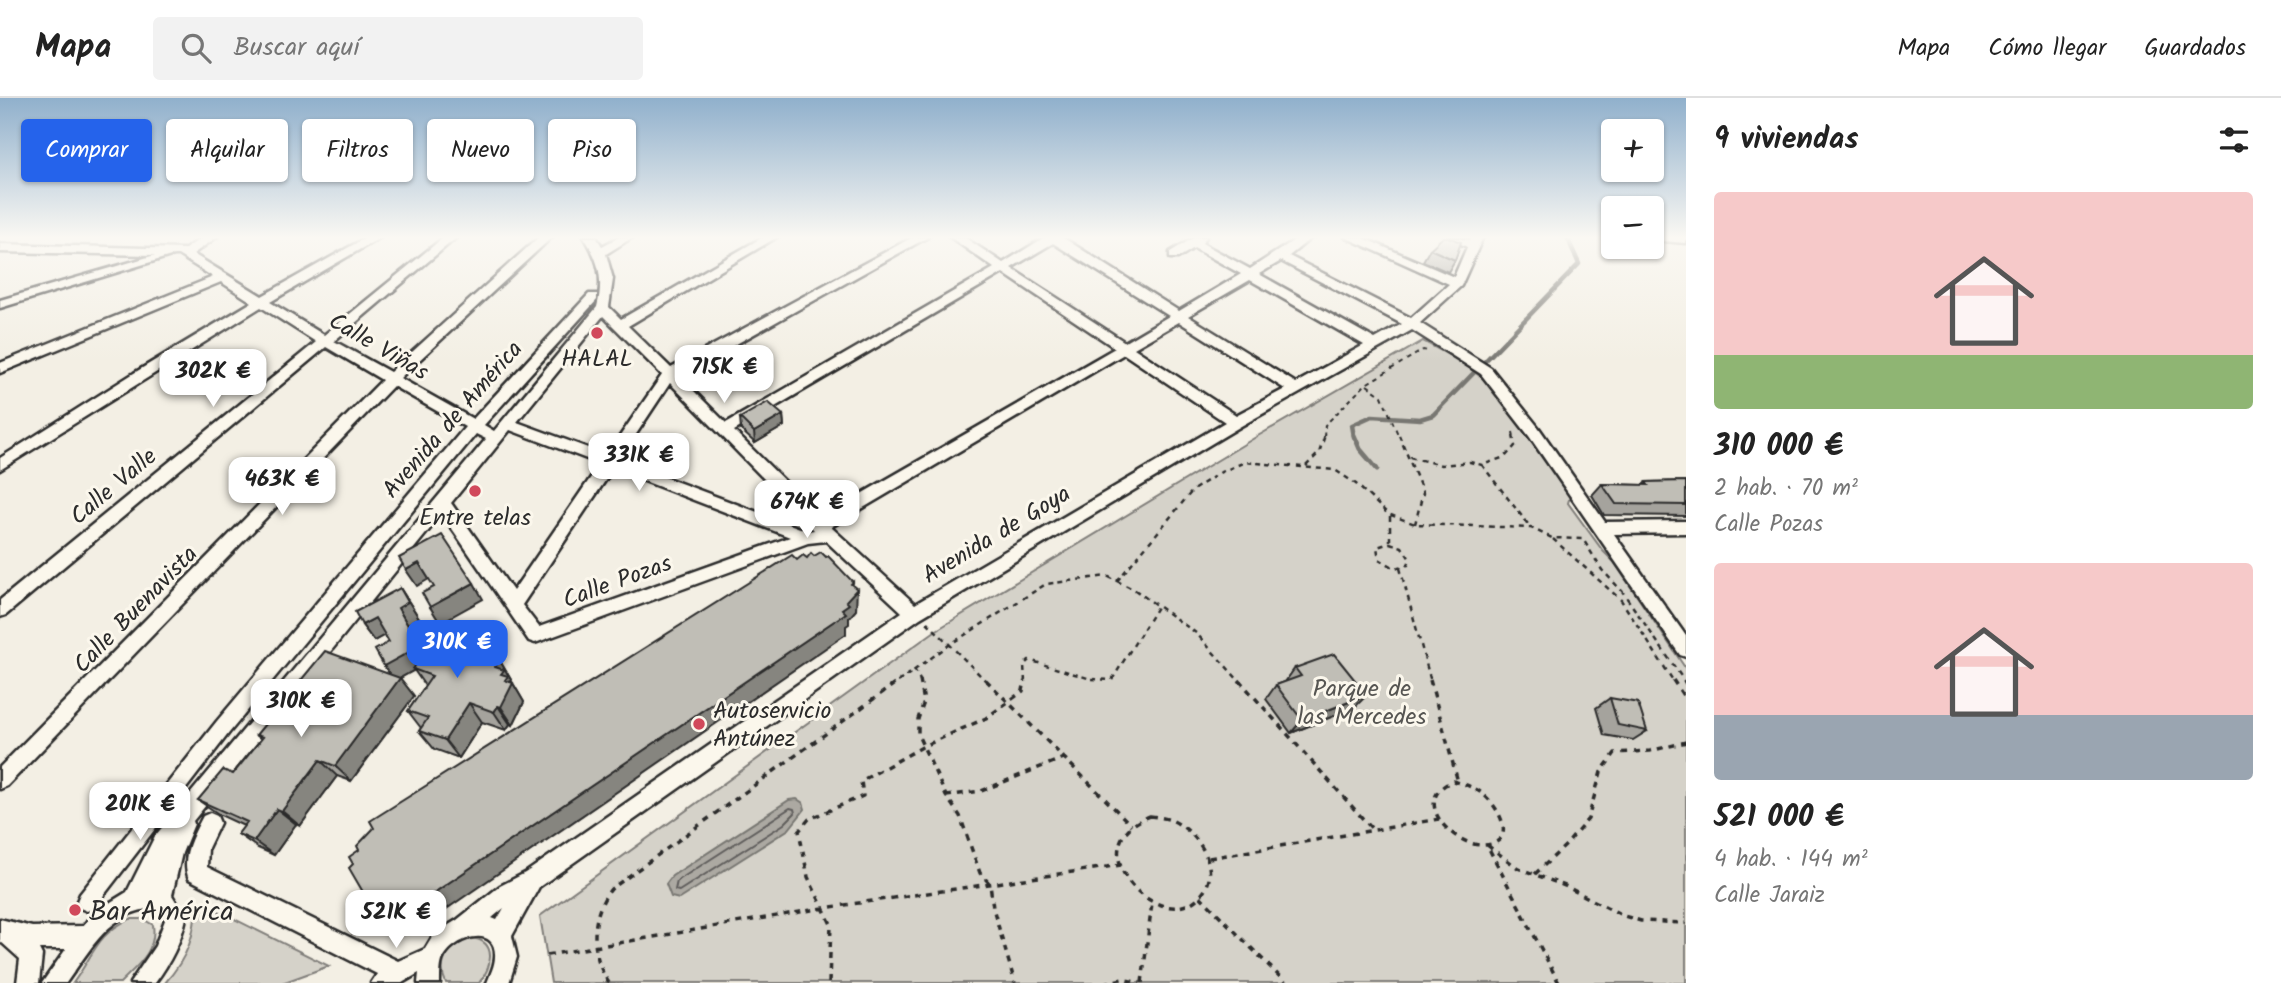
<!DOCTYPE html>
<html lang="es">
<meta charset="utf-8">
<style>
body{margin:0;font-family:Kalam,sans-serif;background:#f2f2f2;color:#222;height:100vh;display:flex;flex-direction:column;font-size:26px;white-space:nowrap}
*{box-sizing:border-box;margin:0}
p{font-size:23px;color:#767676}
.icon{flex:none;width:38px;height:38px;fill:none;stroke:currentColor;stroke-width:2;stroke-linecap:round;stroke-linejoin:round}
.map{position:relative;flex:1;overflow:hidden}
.drawer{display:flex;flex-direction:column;background:#fff;width:595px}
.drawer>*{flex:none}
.banner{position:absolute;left:21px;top:21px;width:665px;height:63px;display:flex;gap:14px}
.controls{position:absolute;left:1601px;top:21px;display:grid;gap:14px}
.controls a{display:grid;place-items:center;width:63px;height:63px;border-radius:7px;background:#fff;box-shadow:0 2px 5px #0004;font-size:35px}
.price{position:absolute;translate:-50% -60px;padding:0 16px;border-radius:14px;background:#fff;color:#222;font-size:23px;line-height:46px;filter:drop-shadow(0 2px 4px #0008)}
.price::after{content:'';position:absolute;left:50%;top:42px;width:21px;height:16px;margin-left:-10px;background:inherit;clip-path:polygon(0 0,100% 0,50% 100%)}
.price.current{background:#2563eb;color:#fff}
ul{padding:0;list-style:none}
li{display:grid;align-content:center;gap:14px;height:371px;padding:0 28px}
li span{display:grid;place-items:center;height:217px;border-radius:7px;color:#555}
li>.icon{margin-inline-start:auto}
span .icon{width:126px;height:126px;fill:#fffc;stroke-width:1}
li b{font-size:30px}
h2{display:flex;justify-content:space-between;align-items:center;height:84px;padding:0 28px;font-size:30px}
.pill{padding:0 24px;border-radius:7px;background:#fff;box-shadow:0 2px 5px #0004;font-size:24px;line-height:63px}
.pill.current{background:#2563eb;color:#fff}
header{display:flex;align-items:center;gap:42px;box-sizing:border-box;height:98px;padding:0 35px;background:#fff;border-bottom:2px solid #e0e0e0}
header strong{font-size:33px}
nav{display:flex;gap:38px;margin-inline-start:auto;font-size:24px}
.search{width:490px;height:63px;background:#f2f2f2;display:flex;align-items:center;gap:18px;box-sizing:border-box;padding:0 24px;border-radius:7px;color:#767676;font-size:26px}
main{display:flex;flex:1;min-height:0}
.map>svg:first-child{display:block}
.green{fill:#d5d2c9;stroke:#807e7a;stroke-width:2}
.water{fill:#aca9a2;stroke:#787772;stroke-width:2}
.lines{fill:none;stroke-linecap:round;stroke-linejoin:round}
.shore{stroke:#5f5d5b;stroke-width:2}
.stream-far1{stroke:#787772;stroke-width:4.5}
.stream{stroke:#787772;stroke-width:5}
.minor-casing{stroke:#2b2b2b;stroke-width:5}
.path-far2{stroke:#2b2b2b;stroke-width:2;stroke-dasharray:4.5 4.5;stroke-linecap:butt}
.path-far1{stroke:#2b2b2b;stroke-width:2.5;stroke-dasharray:5 5;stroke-linecap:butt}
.path{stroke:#2b2b2b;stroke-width:3.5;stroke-dasharray:6 6;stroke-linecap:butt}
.minor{fill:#fbf7ec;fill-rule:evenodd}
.wall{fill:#a5a39d;stroke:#2b2b2b;stroke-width:2}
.shaded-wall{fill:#86857f;stroke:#2b2b2b;stroke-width:2}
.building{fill:#c0beb6;stroke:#2b2b2b;stroke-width:2}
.poi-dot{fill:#d1495b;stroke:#fbf7ec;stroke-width:2.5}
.labels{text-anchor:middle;stroke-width:6;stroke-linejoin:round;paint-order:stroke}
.street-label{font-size:24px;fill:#2b2b2b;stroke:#fbf7ec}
.poi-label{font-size:24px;fill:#2b2b2b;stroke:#fbf7ec}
.park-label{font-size:24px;fill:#565552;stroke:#fbf7ec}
.near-poi-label{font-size:28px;fill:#2b2b2b;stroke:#fbf7ec;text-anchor:start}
</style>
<header>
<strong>Mapa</strong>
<div class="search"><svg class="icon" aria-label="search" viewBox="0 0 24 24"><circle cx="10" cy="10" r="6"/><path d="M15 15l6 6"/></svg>Buscar aquí</div>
<nav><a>Mapa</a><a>Cómo llegar</a><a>Guardados</a></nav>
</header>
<main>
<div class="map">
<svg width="1686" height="885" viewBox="0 0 1686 885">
<rect width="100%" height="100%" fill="#f3efe4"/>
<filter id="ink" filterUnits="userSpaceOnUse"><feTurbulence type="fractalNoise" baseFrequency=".0143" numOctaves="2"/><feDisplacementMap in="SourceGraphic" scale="14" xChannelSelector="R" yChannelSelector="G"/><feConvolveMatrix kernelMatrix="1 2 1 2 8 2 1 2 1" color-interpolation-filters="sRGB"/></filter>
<g filter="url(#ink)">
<path class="green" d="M1423,243L1460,263L1489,285L1570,398L1568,405L1603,453L1614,464L1686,571V885H551L540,818L935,533L1256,339Z
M196,802L329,868L282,885H165C188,859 196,836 196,802Z
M130,821H143L153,827C157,853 138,867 120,885H73C94,857 96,836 130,821Z
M471,840C498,843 492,869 479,885H446C436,864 450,846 471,840Z"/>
<path class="water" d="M797,701L803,705L805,711L789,731L679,801L671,799L666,786L672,778L789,702Z"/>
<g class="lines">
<path class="shore" d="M790,710L794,711L795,715L784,726L679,793L675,792L677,783Z"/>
<path class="stream-far1" d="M1354,339L1352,327L1372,318L1420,321L1433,317L1579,166L1567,139"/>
<path class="stream" d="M1354,337L1360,351L1377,371"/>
<g class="minor-casing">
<path id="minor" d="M203,139H217L193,156L262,198L367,139H381L270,204L324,237L444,139H457L334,243L390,274L539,139H552L400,280L473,321L589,196H597V202L484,327L494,333L597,209C604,181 599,162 584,139H596L602,148L619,139H633L606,156L613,181L609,209L621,221L763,139H777L628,228L671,270L913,139H928L679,278L726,325L994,170L950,139H964L1003,165L1045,139H1062L1179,213L1241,176L1194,150L1178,160H1170V154L1195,139H1206L1202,145L1250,171L1299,139H1312L1289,158L1411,220L1449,186L1345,139H1361L1454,179L1467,149L1448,139L1470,142L1471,139H1483L1461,188L1420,225L1491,270L1539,330L1605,424L1686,423V435L1614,436L1686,538V559L1680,557L1529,338L1481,276L1412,232L1241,328L920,520L539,789L512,838L517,859L509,885H487C490,877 495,867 495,859C497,824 450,840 442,863C440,869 440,878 440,885H418L419,875L402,885H371L377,876L189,781C180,760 193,737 203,718L210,715L217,718L220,725L208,750L207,769L398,863L425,851L434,836L457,822L500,788L525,775L902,514L826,443L808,445L535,545L529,543L442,416L193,723L194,726L182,755L172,797L186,820C181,844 170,865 155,885H130L155,848L165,822L156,810C110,812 91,851 66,885H42L66,851H39L42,857L39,885H17L20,861L0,843V821L32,829L83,828L93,815L127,794L155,738L486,341L476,336L229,635L94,810L87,813L80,810L77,803L80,796L217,623L465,329L393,288L7,688L0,691V669L382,282L326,249L6,517L0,519V502L316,244L261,209L0,372V360L134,275L252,204L221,184L0,275V265L213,179L178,157H174L0,210V202L155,157L0,154V146L185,151ZM1053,145L1169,218L1125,244L1011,170ZM1281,163L1402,226L1375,241L1259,176ZM1003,175L1115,250L821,419L734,333ZM1250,182L1364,247L1296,285L1188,218ZM603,218L662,277L607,357L517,324ZM1179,224L1285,291L1236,317L1134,250ZM1124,256L1225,324L915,506L831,429ZM670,285L814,432L808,433L619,362ZM510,332L600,366L513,493L451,405ZM613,371L790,439L539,529L522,507ZM504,810L497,822L492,820Z
M1652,139H1686V145L1652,142Z"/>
</g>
<path class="path-far2" d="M1367,287L1382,298L1399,339
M1513,334L1514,339
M1324,339L1325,327L1366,286L1423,252L1428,253"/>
<path class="path-far1" d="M1399,337L1423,395L1415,426
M1513,337L1515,348L1505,359L1482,367L1531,430
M1410,359L1441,367L1470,364L1482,367
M1306,368L1319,355L1325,337
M1390,418V445
M1553,441L1621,502L1674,584
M1390,445L1402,449L1410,461L1408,467L1395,470L1379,461L1377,449Z
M1400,470L1431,584
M1117,483L1193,392L1221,374L1245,364L1335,372L1356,386L1388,416L1415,426L1531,430L1552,440L1583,441L1602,472L1622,493L1685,584
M927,524L987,584
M914,571L921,584
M898,584L949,547L1046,486L1107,478L1135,492L1196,535L1240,584
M1025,584L1024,567L1029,562L1091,581L1112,582L1157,509"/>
<path class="path" d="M920,582L924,604L918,621V637L946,698L960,718L980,775L990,786L993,810L1015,885
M986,582L1131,727
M1239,582L1373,732
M1430,582L1458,684
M1673,582L1686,602
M1684,582L1686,586
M1453,683C1464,686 1474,689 1483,696C1499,709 1519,745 1484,747C1454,749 1408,702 1453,683Z
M946,698L981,693L1066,659
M1150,718C1157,719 1165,720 1171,722C1200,734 1225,776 1198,800C1156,838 1073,747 1150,718Z
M1209,760L1439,721
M1535,776L1566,747L1588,721L1601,674L1615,655L1650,653L1686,644
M1200,798L1286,885
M547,857L824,810L1121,767
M609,885C590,858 590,816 611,791L900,582
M829,885L831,826L808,779L799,733L809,721L863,698L861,683L922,649L986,620L1023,593L1025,582
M1104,885L1122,881L1140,885
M1142,885L1152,805
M1559,885L1487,747L1518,770L1565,788L1624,818L1641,823L1686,825"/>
<use href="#minor" class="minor"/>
</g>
<path class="wall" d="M1430,151L1455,162L1448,174L1423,163Z
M783,317L784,328L755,345L741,332L740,320Z
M1686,383V418L1604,417L1592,397L1602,386L1643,387L1646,384Z
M400,490L419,520L408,526L412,532L434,543L490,540L501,561L500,563L524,604L513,627L510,626L506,632L482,624L459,660L434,651L419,633L421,630L408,613L425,588L414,572L400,580L414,598L351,683L337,678L300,728L296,726L274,757L258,750L238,736L244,728L220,717L198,702L233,676L261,641L256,637L391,577L384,568L389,544L384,537L374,543L362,527Z
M1295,570L1354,610L1291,635L1266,601L1276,587L1285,584Z
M1610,600L1647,633L1633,642L1604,637L1596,610Z"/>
<path class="shaded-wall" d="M783,317L784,328L755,345L754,334Z
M419,465L429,481L417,488L406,472Z
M853,484L852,496L857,491L856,512L849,520V526L846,528V536L432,821L427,816L420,821L415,818L407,824L402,821L396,826L370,806L373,804L386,805L400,803L842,511L846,503L851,486Z
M474,485L483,501L440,525L430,509Z
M400,490L419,520L408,526L421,547L423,527L442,557L395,583L384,568L411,533L398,510Z
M375,520L387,536L374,543L362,527Z
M490,540L501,561L500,563L524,604L513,627L501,609L479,556Z
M400,580L414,598L351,683L335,668Z
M1367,597L1354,610L1291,635L1302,622Z
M469,605L482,624L459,660L445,642Z
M498,608L510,626L506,632L494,614Z
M320,662L337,678L300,728L282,713Z
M277,711L296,726L274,757L254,743Z"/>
<path class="building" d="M1443,139H1448L1461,144L1455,162L1430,151Z
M768,304L783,317L754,334L740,320Z
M1686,383V407L1616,406L1602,386L1648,387L1646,384Z
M442,437L474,485L430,509L422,495L434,489L419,465L406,472L399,460Z
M821,454L826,459L828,458L853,484L851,486L857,491L846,503L849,506L842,511L846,515L416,807L412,801L402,808L400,803L389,811L386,805L377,812L373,804L370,806L349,770L353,766L349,759L359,752L357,748L374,730L370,723L792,457L797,462L803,457L807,460L811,455L814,458Z
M400,490L408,504L398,510L411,533L423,527L431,542L384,568L375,552L389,544L375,520L362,527L355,514Z
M446,526L490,540L479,556L499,563L495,569L504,572L501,576L508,578L505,582L513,585L501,609L498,608L494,614L469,605L445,642L419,633L428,620L408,613L432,578L413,571Z
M325,553L400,580L335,668L320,662L282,713L277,711L254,743L238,736L247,724L198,702L223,672L233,676L263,639L256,637Z
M1334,556L1367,597L1302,622L1276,587L1301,578L1295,570Z
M1610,600L1638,605L1647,633L1618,627Z"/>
</g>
<linearGradient id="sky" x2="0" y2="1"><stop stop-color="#90b0cc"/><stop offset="0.53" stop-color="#faf8f3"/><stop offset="1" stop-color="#faf8f3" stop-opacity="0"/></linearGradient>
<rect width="1686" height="263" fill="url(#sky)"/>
<g class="poi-dot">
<circle cx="597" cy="235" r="7"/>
<circle cx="475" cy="393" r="7"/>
<circle cx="699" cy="626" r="7"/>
<circle cx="75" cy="812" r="7"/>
</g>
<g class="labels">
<g class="street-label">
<text transform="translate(379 248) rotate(30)" y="8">Calle Viñas</text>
<text transform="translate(452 321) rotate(-49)" y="8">Avenida de América</text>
<text transform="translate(113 388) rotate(-40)" y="8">Calle Valle</text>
<text transform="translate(996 436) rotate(-31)" y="8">Avenida de Goya</text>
<text transform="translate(617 483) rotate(-20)" y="8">Calle Pozas</text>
<text transform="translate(135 511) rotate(-46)" y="8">Calle Buenavista</text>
</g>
<g class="poi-label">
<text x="597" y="268">HALAL</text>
<text x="475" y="427">Entre telas</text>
<text x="713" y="620" text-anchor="start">Autoservicio<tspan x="713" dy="28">Antúnez</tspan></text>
</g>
<g class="park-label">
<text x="1362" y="598">Parque de<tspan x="1362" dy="28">las Mercedes</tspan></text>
</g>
<g class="near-poi-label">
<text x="89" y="822">Bar América</text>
</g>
</g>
</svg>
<div class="controls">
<a>+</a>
<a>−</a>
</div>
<b class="price" style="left:724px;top:307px">715K €</b>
<b class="price" style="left:213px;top:311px">302K €</b>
<b class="price" style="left:639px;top:395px">331K €</b>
<b class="price" style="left:282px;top:419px">463K €</b>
<b class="price" style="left:807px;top:442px">674K €</b>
<b class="price current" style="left:457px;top:582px">310K €</b>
<b class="price" style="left:301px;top:641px">310K €</b>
<b class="price" style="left:140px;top:744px">201K €</b>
<b class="price" style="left:396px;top:852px">521K €</b>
<div class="banner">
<a class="pill current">Comprar</a>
<a class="pill">Alquilar</a>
<a class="pill">Filtros</a>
<a class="pill">Nuevo</a>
<a class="pill">Piso</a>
</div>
</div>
<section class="drawer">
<h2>9 viviendas<svg class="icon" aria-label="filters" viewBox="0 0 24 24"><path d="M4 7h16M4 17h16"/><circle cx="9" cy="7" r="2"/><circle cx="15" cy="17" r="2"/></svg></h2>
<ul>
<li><span style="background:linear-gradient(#f6c9c9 75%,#8fb573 0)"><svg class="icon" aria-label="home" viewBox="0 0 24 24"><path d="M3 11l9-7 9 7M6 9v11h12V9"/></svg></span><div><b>310 000 €</b><p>2 hab. · 70 m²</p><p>Calle Pozas</p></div></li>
<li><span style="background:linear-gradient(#f6c9c9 70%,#9aa5b1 0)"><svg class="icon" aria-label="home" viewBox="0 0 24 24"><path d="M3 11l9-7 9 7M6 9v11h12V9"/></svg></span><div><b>521 000 €</b><p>4 hab. · 144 m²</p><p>Calle Jaraiz</p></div></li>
</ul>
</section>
</main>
